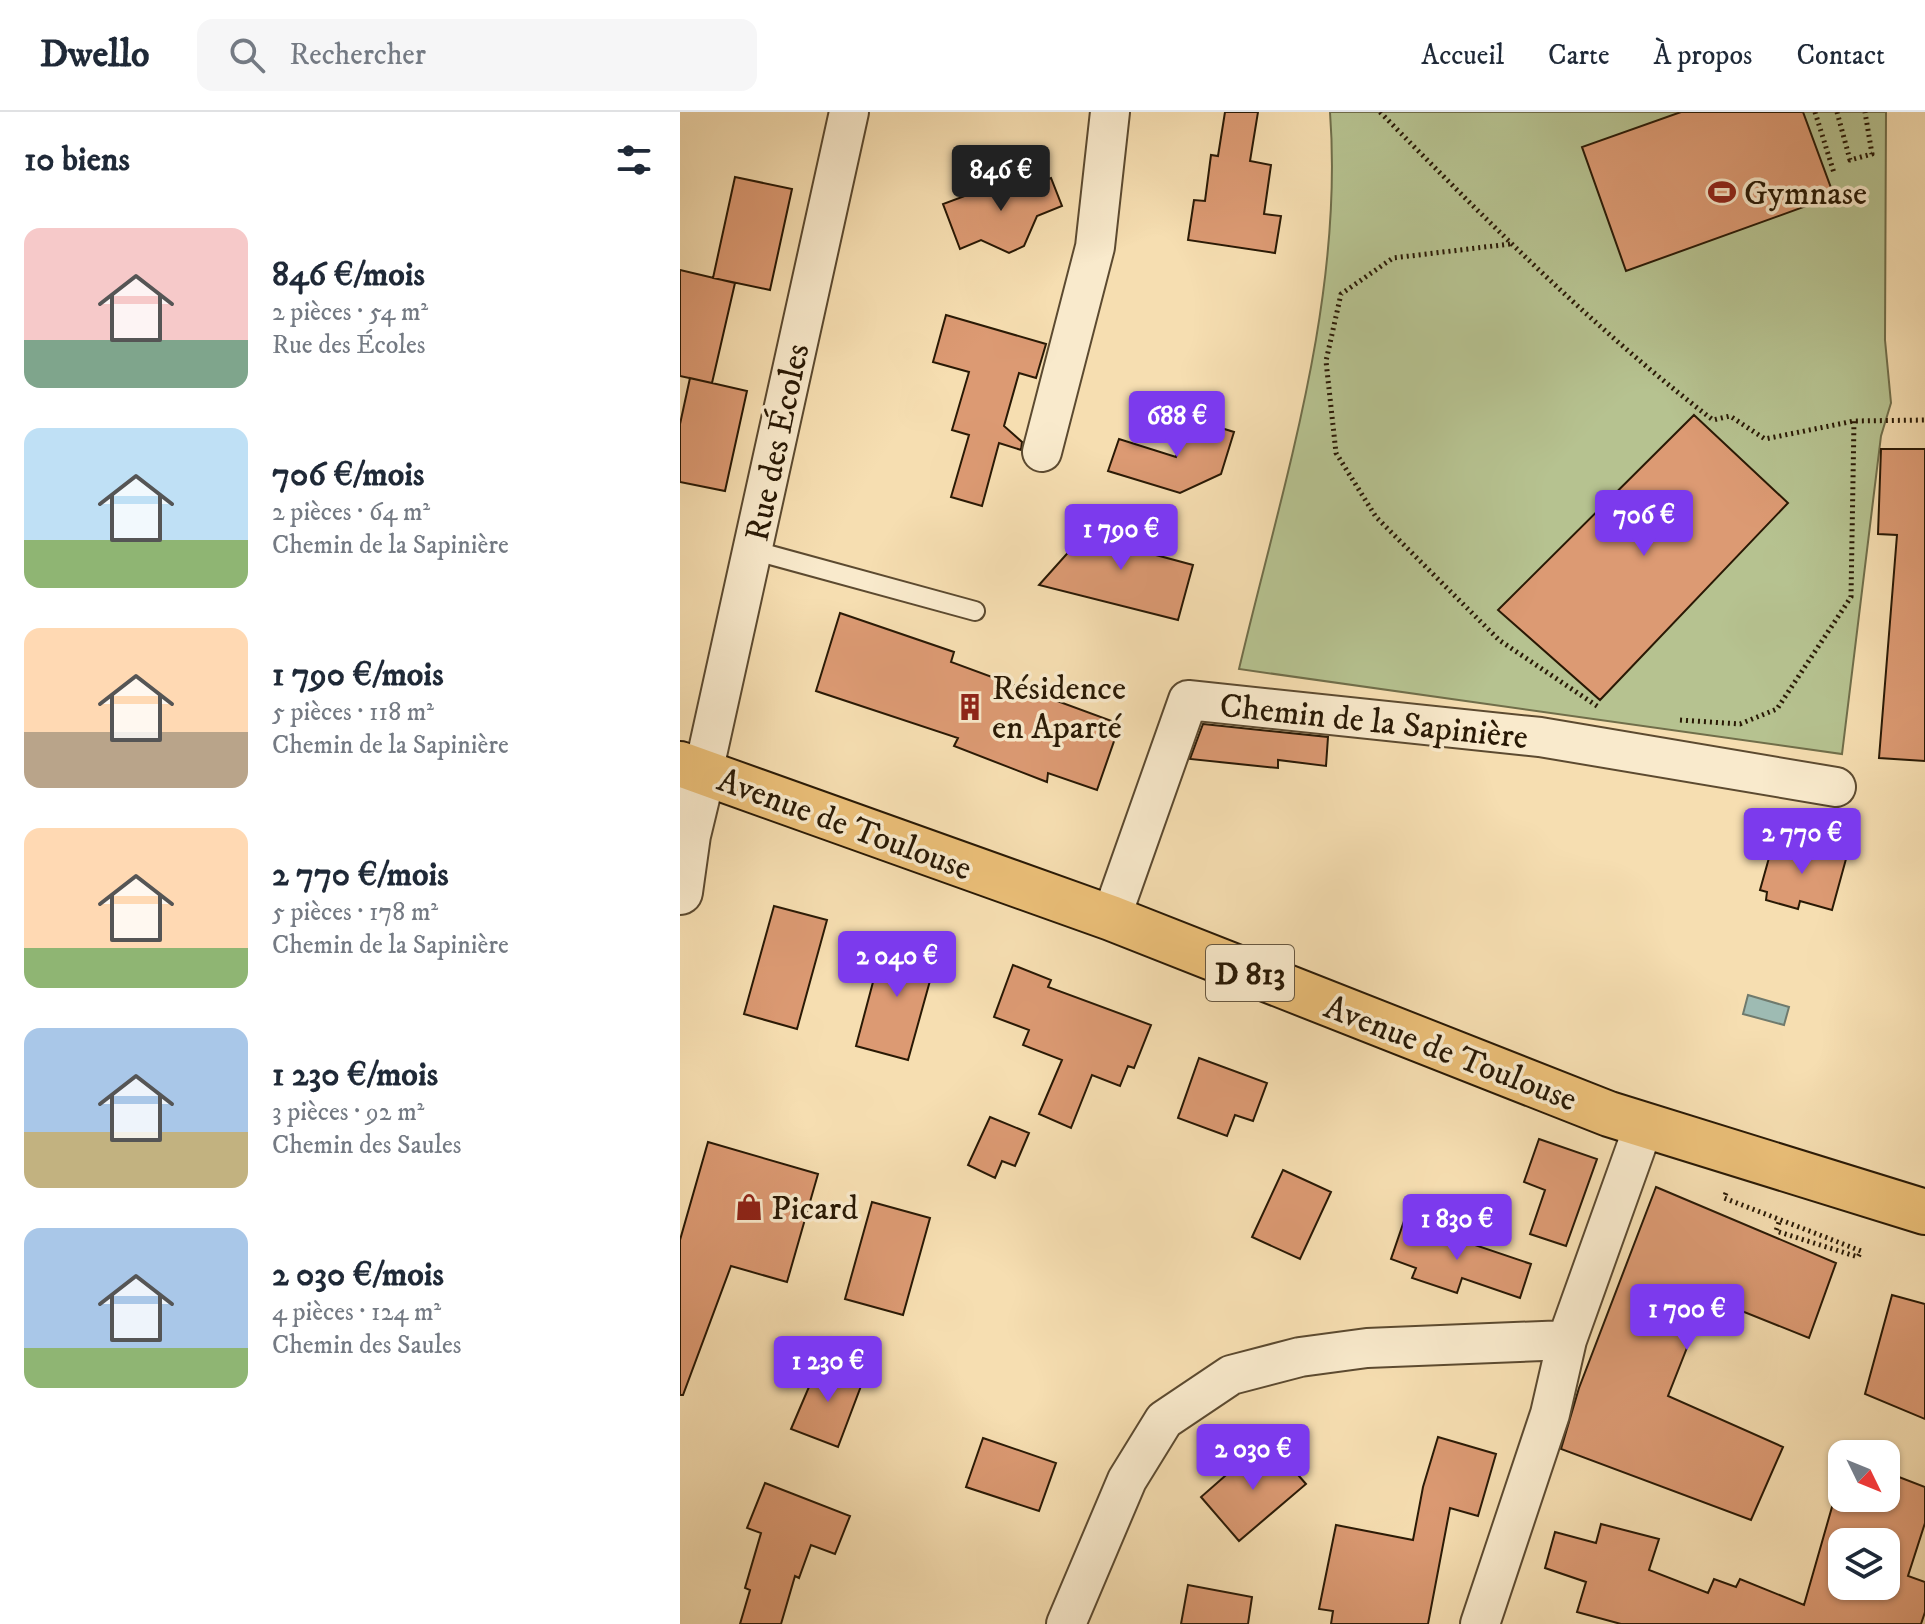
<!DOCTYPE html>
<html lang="fr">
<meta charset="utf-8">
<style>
body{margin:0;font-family:"IM FELL DW Pica",serif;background:#f6f6f7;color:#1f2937;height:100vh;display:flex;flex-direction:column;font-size:30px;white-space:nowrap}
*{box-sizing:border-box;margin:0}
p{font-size:26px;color:#747a83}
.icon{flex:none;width:44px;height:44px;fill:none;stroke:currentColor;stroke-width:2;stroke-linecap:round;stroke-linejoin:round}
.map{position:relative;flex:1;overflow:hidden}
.details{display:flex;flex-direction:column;background:#fff;width:680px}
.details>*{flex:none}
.needle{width:52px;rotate:133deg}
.controls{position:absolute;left:1148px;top:1328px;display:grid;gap:16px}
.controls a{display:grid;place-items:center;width:72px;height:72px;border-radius:16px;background:#fff;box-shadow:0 2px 6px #0004;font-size:40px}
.price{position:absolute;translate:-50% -68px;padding:0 18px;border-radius:8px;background:#7c3aed;color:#fff;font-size:26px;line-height:52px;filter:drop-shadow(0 2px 4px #0008)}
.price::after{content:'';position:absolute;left:50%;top:48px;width:24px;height:18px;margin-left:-12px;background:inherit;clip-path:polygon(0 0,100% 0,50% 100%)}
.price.on{background:#222;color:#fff}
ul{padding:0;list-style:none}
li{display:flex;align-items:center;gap:24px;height:200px;padding:0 24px}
li span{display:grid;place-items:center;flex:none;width:224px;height:160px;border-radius:16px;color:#555}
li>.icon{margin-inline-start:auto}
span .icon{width:96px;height:96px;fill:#fffc;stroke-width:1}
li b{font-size:34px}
h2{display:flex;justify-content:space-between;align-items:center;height:96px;padding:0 24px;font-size:34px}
header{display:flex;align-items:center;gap:48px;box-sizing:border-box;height:112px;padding:0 40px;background:#fff;border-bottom:2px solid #e0e1e3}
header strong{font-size:38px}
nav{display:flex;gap:44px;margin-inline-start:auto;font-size:28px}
.search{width:560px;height:72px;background:#f6f6f7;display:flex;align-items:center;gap:20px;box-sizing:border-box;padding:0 28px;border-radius:16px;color:#747a83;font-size:30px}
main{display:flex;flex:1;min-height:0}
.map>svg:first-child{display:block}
.green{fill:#b6c290;stroke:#706e4a;stroke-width:2}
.water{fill:#9ebbb3;stroke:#6f7a6d;stroke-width:2}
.building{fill:#dc9a73;stroke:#291905;stroke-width:2;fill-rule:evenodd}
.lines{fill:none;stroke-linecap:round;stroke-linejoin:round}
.service-casing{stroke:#5c4a30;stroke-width:22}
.minor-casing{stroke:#5c4a30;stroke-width:42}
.tertiary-casing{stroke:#5c4a30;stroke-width:48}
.primary-casing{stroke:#291905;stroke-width:48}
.path{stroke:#291905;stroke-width:5;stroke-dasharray:2 4;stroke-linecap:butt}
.service{stroke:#f9eacc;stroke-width:18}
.minor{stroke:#f9eacc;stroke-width:38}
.tertiary{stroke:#f9eacc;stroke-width:44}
.primary{stroke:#ebbf78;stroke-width:44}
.labels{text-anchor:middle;stroke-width:7;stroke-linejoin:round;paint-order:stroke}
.shield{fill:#f9eacc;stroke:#675841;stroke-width:2}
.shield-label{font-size:32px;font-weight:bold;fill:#291905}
.poi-label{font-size:34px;fill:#291905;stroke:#f9eacc;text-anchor:start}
.street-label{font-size:34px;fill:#291905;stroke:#f9eacc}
</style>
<header>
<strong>Dwello</strong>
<div class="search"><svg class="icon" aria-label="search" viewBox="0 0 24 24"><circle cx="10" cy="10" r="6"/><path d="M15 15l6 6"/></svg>Rechercher</div>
<nav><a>Accueil</a><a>Carte</a><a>À propos</a><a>Contact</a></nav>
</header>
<main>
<section class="details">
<h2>10 biens<svg class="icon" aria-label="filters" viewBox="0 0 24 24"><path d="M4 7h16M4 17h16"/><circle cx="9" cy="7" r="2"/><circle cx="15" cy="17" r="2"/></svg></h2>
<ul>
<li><span style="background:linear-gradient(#f6c9c9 70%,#7fa58c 0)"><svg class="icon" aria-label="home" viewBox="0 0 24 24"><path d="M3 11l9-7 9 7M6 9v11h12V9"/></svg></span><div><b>846 €/mois</b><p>2 pièces · 54 m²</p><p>Rue des Écoles</p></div></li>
<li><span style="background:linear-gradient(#bfe0f5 70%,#8fb573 0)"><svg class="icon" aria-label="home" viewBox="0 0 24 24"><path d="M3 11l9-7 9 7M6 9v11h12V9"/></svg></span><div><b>706 €/mois</b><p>2 pièces · 64 m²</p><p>Chemin de la Sapinière</p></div></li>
<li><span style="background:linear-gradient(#ffd9b3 65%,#b9a48a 0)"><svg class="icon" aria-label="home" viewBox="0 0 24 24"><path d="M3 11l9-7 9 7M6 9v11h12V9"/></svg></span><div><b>1 790 €/mois</b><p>5 pièces · 118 m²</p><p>Chemin de la Sapinière</p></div></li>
<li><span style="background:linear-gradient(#ffd9b3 75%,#8fb573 0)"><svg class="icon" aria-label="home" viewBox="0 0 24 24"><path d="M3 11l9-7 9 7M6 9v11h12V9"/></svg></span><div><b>2 770 €/mois</b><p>5 pièces · 178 m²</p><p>Chemin de la Sapinière</p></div></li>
<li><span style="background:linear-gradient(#a9c7e8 65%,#c2b280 0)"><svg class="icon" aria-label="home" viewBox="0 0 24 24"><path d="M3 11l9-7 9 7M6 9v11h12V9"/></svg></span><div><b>1 230 €/mois</b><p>3 pièces · 92 m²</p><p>Chemin des Saules</p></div></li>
<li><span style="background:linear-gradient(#a9c7e8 75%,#8fb573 0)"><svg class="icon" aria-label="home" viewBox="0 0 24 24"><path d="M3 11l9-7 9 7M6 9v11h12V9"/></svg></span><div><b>2 030 €/mois</b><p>4 pièces · 124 m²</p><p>Chemin des Saules</p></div></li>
</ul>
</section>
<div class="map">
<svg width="1245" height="1512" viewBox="0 0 1245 1512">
<rect width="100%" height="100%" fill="#f6deb1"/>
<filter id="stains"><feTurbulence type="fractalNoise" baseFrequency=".0025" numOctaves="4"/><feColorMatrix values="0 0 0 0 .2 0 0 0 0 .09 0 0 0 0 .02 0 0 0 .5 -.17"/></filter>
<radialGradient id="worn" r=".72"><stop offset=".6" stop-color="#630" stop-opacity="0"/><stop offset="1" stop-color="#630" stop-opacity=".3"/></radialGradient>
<path class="green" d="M650,0H1206L1205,228L1211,291L1201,324L1162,642L559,557C602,375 664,188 650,0Z"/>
<path class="water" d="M1068,883L1109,895L1104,913L1063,902Z"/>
<path class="building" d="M545,0H578L570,49L591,53L584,102L601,104L595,141L508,128L514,88L525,89L531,43L538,44Z
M1001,0H1123L1154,84L946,159L902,35Z
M341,63L346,75L371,66L382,94L357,104L344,134L329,141L301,128L280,137L263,92Z
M55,65L112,77L90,178L33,166Z
M0,158L55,171L32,271L0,264Z
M266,203L366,232L356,266L339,261L324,314L342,330L341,338L319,331L302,394L271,385L289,323L272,318L289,260L253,250Z
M10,266L67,279L45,379L0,370V312Z
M1014,303L1108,391L920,588L818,498Z
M509,306L554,320L541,362L500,381L428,359L439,327L496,345Z
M1201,337H1245V649L1199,646L1217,423L1198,422Z
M434,408L476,443L513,453L498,508L359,473L402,425L406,410Z
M160,501L274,540L271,550L440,612L417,678L368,661L367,670L274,634L278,626L136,579Z
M523,612L648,625L646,654L598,648V656L510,647Z
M1094,728L1166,747L1152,798L1120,789L1118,797L1086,788L1087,780L1080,778Z
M94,794L147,808L117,917L64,902Z
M205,825L258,840L228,948L176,934Z
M333,853L371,868L368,875L471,913L454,956L448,954L440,974L412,963L391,1016L359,1002L382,948L343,933L349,918L314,905Z
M519,946L587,971L573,1009L555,1003L547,1024L498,1006Z
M310,1005L349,1021L335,1054L322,1049L315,1066L288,1053Z
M859,1027L917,1047L886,1134L850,1122L865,1078L844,1070Z
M28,1030L138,1062L107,1170L51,1154L3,1283H0V1128Z
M603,1058L651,1080L620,1147L572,1125Z
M976,1075L1156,1151L1129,1226L1027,1185L988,1284L1103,1335L1071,1408L881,1337L899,1276Z
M192,1090L250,1106L223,1203L165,1187Z
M724,1109L851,1152L840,1186L782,1166L777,1181L732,1166L736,1156L711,1147Z
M1212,1183L1245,1192V1307L1185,1282Z
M140,1249L184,1266L158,1335L111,1317Z
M758,1325L816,1342L798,1404L770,1396L748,1512H651L653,1499L639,1497L656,1413L733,1428L743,1375Z
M303,1326L376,1351L359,1399L286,1375Z
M591,1332L626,1372L559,1429L521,1385L553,1357L557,1362Z
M1162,1360V1386H1206V1360L1245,1375V1411L1228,1464L1245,1470V1500L1241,1512H941L897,1500L906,1470L865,1456L875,1420L916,1431L921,1412L979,1427L969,1458L1028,1481L1034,1467L1056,1475L1060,1467L1124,1493ZM1162,1430H1206V1474H1162Z
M85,1371L170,1404L155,1442L131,1433L119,1466L115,1464L101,1512H60L70,1478L65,1476L81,1421L67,1416Z
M508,1473L572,1485L568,1512H501Z"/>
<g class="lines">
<g class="service-casing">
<path id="service" d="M72,438L295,499"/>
</g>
<g class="minor-casing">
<path id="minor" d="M362,340L415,135L430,0
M23,661L169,0
M431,806L508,588L860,625L1156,675
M386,1512L447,1368L484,1308L551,1263L620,1245L687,1236L887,1228
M800,1512L870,1302L887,1228L964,1013"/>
</g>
<g class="tertiary-casing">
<path id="tertiary" d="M0,780L8,723L23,661"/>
</g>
<g class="primary-casing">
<path id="primary" d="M0,652L431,806L929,1002L1245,1100"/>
</g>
<path class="path" d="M700,0C806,108 913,216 1033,308L1050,304L1085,327L1174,309L1245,308
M1135,0L1154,61
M1157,0L1170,48L1192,42L1185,0
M830,132L713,146L661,182L646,249L656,341L696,405L819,528L920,596
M1000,608L1060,612L1097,597L1171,485L1174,309
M1046,1081L1044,1086L1181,1139L1178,1145L1096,1119L1100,1107"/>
<use href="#service" class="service"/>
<use href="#minor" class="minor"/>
<use href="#tertiary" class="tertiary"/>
<use href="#primary" class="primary"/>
</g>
<defs>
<g id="stadium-bare" transform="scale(2.16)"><path d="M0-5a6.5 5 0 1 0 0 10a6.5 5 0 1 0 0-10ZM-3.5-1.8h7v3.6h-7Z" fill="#8f2418" stroke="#f9eacc" stroke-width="2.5" paint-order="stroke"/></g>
<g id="building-bare" transform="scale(2.16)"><path d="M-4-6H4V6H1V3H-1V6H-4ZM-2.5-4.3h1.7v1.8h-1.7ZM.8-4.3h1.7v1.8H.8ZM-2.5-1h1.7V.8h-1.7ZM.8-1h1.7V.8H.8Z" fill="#8f2418" stroke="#f9eacc" stroke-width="2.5" paint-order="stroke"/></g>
<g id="shop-bare" transform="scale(2.16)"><path d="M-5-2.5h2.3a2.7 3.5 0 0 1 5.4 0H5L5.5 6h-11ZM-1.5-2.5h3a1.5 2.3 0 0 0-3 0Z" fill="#8f2418" stroke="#f9eacc" stroke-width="2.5" paint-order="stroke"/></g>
</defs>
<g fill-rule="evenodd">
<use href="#stadium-bare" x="1042" y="80"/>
<use href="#building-bare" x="290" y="595"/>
<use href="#shop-bare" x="69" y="1095"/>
</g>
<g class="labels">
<rect class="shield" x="526" y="833" width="88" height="56" rx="6"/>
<g class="shield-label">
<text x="570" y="872">D 813</text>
</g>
<g class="poi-label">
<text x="1064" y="92">Gymnase</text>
<text x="312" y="587">Résidence<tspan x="312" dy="39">en Aparté</tspan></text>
<text x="91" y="1107">Picard</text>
</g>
<g class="street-label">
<text transform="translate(96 330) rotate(-78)" y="12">Rue des Écoles</text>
<text transform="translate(694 608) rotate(6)" y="12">Chemin de la Sapinière</text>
<text transform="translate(165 711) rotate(20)" y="12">Avenue de Toulouse</text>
<text transform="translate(771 940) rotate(21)" y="12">Avenue de Toulouse</text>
</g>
</g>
<rect width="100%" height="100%" filter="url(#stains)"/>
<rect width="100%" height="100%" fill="url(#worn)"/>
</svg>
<div class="controls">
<a><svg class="needle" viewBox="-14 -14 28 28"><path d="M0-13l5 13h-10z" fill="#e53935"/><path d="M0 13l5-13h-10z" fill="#747a83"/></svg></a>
<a><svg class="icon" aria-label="layers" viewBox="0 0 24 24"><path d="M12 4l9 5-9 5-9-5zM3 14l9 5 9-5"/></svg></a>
</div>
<b class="price on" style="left:321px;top:101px">846 €</b>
<b class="price" style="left:497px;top:347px">688 €</b>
<b class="price" style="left:964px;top:446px">706 €</b>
<b class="price" style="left:441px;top:460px">1 790 €</b>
<b class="price" style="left:1122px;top:764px">2 770 €</b>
<b class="price" style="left:217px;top:887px">2 040 €</b>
<b class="price" style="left:777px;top:1150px">1 830 €</b>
<b class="price" style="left:1007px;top:1240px">1 700 €</b>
<b class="price" style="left:148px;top:1292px">1 230 €</b>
<b class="price" style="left:573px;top:1380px">2 030 €</b>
</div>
</main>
